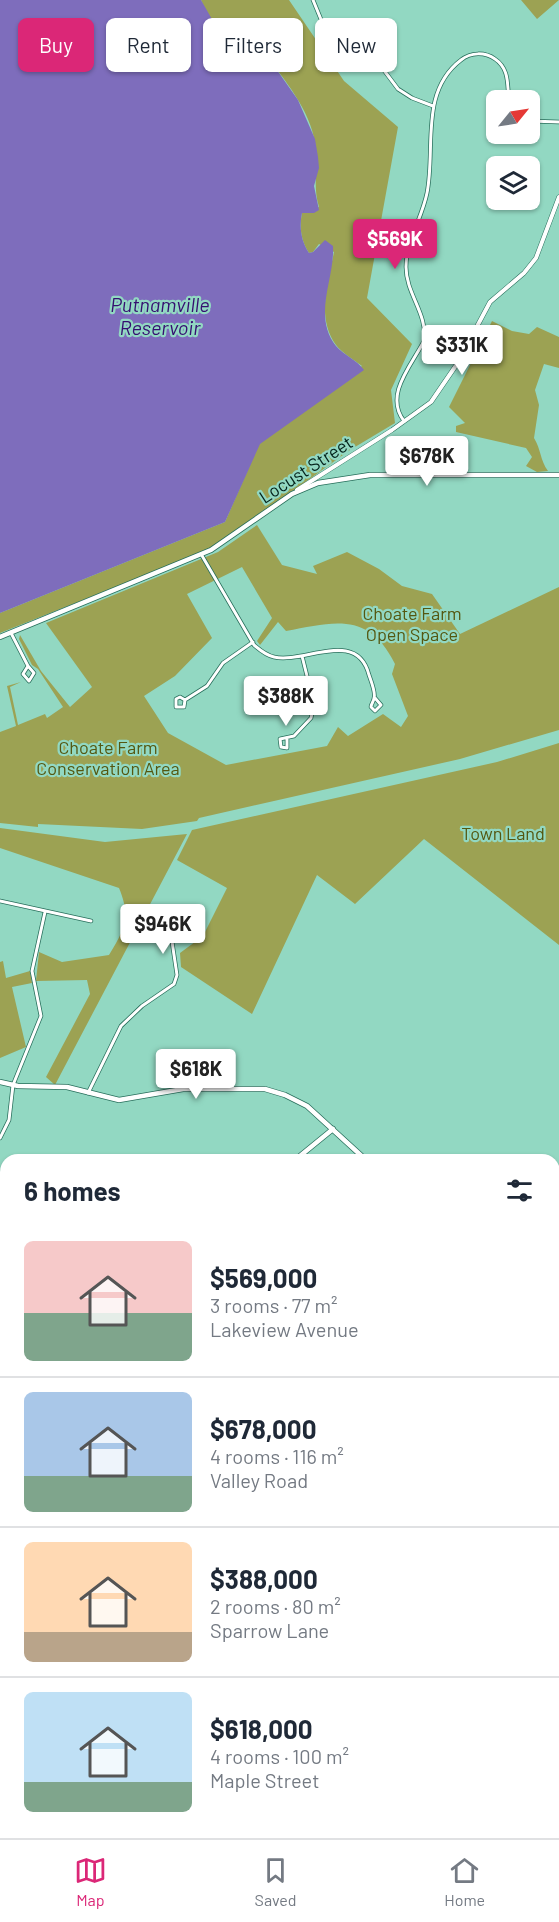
<!DOCTYPE html>
<meta charset="utf-8">
<style>
body{margin:0;font-family:Barlow,sans-serif;background:#f6f6f7;color:#1f2937;height:100vh;display:flex;flex-direction:column;font-size:22px;white-space:nowrap}
*{box-sizing:border-box;margin:0}
p{font-size:20px;color:#747a83}
.icon{flex:none;width:33px;height:33px;fill:none;stroke:currentColor;stroke-width:2;stroke-linecap:round;stroke-linejoin:round}
.map{position:relative;flex:1;overflow:hidden}
.panel{position:absolute;left:0px;top:1154px;width:560px;height:686px;display:flex;flex-direction:column;background:#fff;border-radius:18px 18px 0 0;box-shadow:0 2px 4px #0004}
.panel>*{flex:none}
.top-card{position:absolute;left:18px;top:18px;width:524px;height:54px;display:flex;gap:12px}
.needle{width:39px;rotate:60deg}
.buttons{position:absolute;left:486px;top:90px;display:grid;gap:12px}
.buttons a{display:grid;place-items:center;width:54px;height:54px;border-radius:9px;background:#fff;box-shadow:0 2px 4px #0004;font-size:30px}
.price{position:absolute;translate:-50% -51px;padding:0 14px;border-radius:6px;background:#fff;color:#222;font-size:20px;line-height:39px;filter:drop-shadow(0 2px 3px #0008)}
.price::after{content:'';position:absolute;left:50%;top:36px;width:18px;height:14px;margin-left:-9px;background:inherit;clip-path:polygon(0 0,100% 0,50% 100%)}
.price.current{background:#db2777;color:#fff}
ul{padding:0;list-style:none}
li{display:flex;align-items:center;gap:18px;height:150px;padding:0 24px}
li+li{border-top:2px solid #e0e1e3}
li span{display:grid;place-items:center;flex:none;width:168px;height:120px;border-radius:9px;color:#555}
li>.icon{margin-inline-start:auto}
span .icon{width:72px;height:72px;fill:#fffc;stroke-width:1}
li b{font-size:26px}
h2{display:flex;justify-content:space-between;align-items:center;height:72px;padding:0 24px;font-size:26px}
.chip{padding:0 21px;border-radius:9px;background:#fff;box-shadow:0 2px 4px #0004;font-size:21px;line-height:54px}
.chip.current{background:#db2777;color:#fff}
.tab-bar{display:flex;justify-content:space-around;align-items:center;height:84px;border-top:2px solid #e0e1e3;background:#fff;font-size:16px;color:#747a83}
.tab-bar a{display:grid;justify-items:center;gap:3px}
.tab-bar .current{color:#db2777}
.map>svg:first-child{display:block}
.built{fill:#7fcfb7}
.green{fill:#9ca253;fill-rule:evenodd}
.water{fill:#7e6dbc}
.lines{fill:none;stroke-linecap:round;stroke-linejoin:round}
.taxiway{stroke:#548979;stroke-width:10}
.runway{stroke:#548979;stroke-width:26}
.minor-casing{stroke:#276e5b;stroke-width:4.5}
.tertiary-casing{stroke:#276e5b;stroke-width:5}
.secondary-casing{stroke:#276e5b;stroke-width:6}
.minor{stroke:#fff;stroke-width:3}
.tertiary{stroke:#fff;stroke-width:4}
.secondary{stroke:#fff;stroke-width:4.5}
.labels{text-anchor:middle;stroke-width:4.5;stroke-linejoin:round;paint-order:stroke}
.street-label{font-size:18px;fill:#04221a;stroke:#92d8c2}
.park-label{font-size:18px;fill:#545710;stroke:#92d8c2}
.water-label{font-size:20px;font-style:italic;fill:#350f70;stroke:#92d8c2}
</style>
<div class="map">
<svg width="559" height="1838" viewBox="0 0 559 1838">
<rect width="100%" height="100%" fill="#92d8c2"/>
<path class="built" d="M6,1437V1833H55L54,1838H0V1446Z"/>
<path class="green" d="M201,0H289L344,81L398,127L367,298L412,344L391,390L395,423L350,450L226,539L201,553L0,633V613L225,522L259,444L362,366C354,360 342,353 336,345C316,318 328,282 334,252L319,244L313,252L309,253C301,241 299,227 302,213L319,207C312,185 319,165 315,143C310,109 284,80 265,53C256,47 248,45 238,42C219,35 209,18 201,0Z
M521,0H559L537,19Z
M492,321L512,331L529,334L537,327L559,337V368L544,364L535,390L539,405L534,438C541,449 540,460 548,471L537,472L526,466L532,457L526,448L456,432V426L465,423L449,407Z
M257,525L282,565L317,574L313,566L347,552L379,569L402,586L432,594L460,634L559,587V730L460,759L199,818L197,821L142,829L38,824V827L0,823V732L16,726L7,686L21,682L10,687L18,725L45,714L47,718L63,707L38,669L32,665L19,639L20,635L41,671L70,707L92,687L46,623L218,552ZM242,567L272,618L257,641L260,645L278,622L286,631C334,622 369,611 395,664L392,674L408,716L401,727L383,714L348,736L338,727L327,746L226,765L168,733L144,696L175,676L212,638L187,594Z
M559,743V945L424,839L355,904L317,875L252,1014L181,967L180,953L203,936L227,888L177,860L192,830L497,762Z
M0,828L105,842L187,834L55,1085L46,1077L90,994L87,980L36,981L39,952L62,962L109,955C125,929 131,917 119,888L0,848Z
M3,961L6,978L30,971L32,983L12,987L26,1047L0,1058V962Z
M6,1315V1370L0,1365V1316Z
M6,1483V1669L0,1685V1484Z
M6,1785V1825L0,1833V1787Z"/>
<path class="water" d="M0,0H201L217,28L236,41L257,47L265,53L298,100L315,139L318,157L319,168L314,186L319,210L314,213H302C299,227 301,241 309,253L313,252L325,240L333,246C335,279 312,315 336,346C344,355 357,360 364,370L260,444L225,522L0,613Z"/>
<g class="lines">
<path class="taxiway" d="M0,1480L6,1479"/>
<path class="runway" d="M0,1708L6,1692"/>
<g class="minor-casing">
<path id="minor" d="M313,0L327,34L332,39L368,49L398,89L412,98L433,106
M530,121L559,122
M404,421C384,395 411,366 424,341C428,314 406,294 406,267C406,242 422,218 427,193C436,148 419,92 461,60C471,52 485,52 495,59C510,69 507,86 509,100
M201,554L254,645C260,650 265,655 274,657C304,664 357,628 369,675C371,681 376,693 374,698C374,701 371,704 371,707L375,711L381,705L375,698
M11,633L28,666L23,674L29,681L34,673L28,666
M185,700L184,707H176V699L180,697L185,700L207,686L223,663L253,642
M287,739V748L281,747L280,739L294,736L311,718L313,709L309,684L302,656
M0,901L91,921
M88,1093L121,1026L142,1006L174,984L177,975L167,908
M0,1138L9,1120L13,1085L41,1016L32,971L45,912
M6,1213L2,1226L6,1261
M304,1833L306,1838
M517,1833V1838
M342,1838L348,1833"/>
</g>
<g class="tertiary-casing">
<path id="tertiary" d="M297,490L392,430L431,402L457,364L490,302L524,273L536,258L559,197"/>
</g>
<g class="secondary-casing">
<path id="secondary" d="M0,637L211,550L292,494L318,483L370,475H559
M0,1082L18,1086L67,1087L119,1100L183,1089H265L285,1095L307,1106L366,1160
M295,1160L333,1129
M554,1280L559,1282
M0,1387L6,1383"/>
</g>
<use href="#minor" class="minor"/>
<use href="#tertiary" class="tertiary"/>
<use href="#secondary" class="secondary"/>
</g>
<g class="labels">
<g class="street-label">
<text transform="translate(306 470) rotate(-33)" y="6">Locust Street</text>
</g>
<g class="park-label">
<text x="412" y="620">Choate Farm<tspan x="412" dy="21">Open Space</tspan></text>
<text x="108" y="754">Choate Farm<tspan x="108" dy="21">Conservation Area</tspan></text>
<text x="503" y="840">Town Land</text>
</g>
<g class="water-label">
<text x="160" y="312">Putnamville<tspan x="160" dy="23">Reservoir</tspan></text>
</g>
</g>
</svg>
<div class="buttons">
<a><svg class="needle" viewBox="-14 -14 28 28"><path d="M0-13l5 13h-10z" fill="#e53935"/><path d="M0 13l5-13h-10z" fill="#747a83"/></svg></a>
<a><svg class="icon" aria-label="layers" viewBox="0 0 24 24"><path d="M12 4l9 5-9 5-9-5zM3 14l9 5 9-5"/></svg></a>
</div>
<b class="price current" style="left:395px;top:270px">$569K</b>
<b class="price" style="left:462px;top:376px">$331K</b>
<b class="price" style="left:427px;top:487px">$678K</b>
<b class="price" style="left:286px;top:727px">$388K</b>
<b class="price" style="left:163px;top:955px">$946K</b>
<b class="price" style="left:196px;top:1100px">$618K</b>
<div class="top-card">
<a class="chip current">Buy</a>
<a class="chip">Rent</a>
<a class="chip">Filters</a>
<a class="chip">New</a>
</div>
<section class="panel">
<h2>6 homes<svg class="icon" aria-label="filters" viewBox="0 0 24 24"><path d="M4 7h16M4 17h16"/><circle cx="9" cy="7" r="2"/><circle cx="15" cy="17" r="2"/></svg></h2>
<ul>
<li><span style="background:linear-gradient(#f6c9c9 60%,#7fa58c 0)"><svg class="icon" aria-label="home" viewBox="0 0 24 24"><path d="M3 11l9-7 9 7M6 9v11h12V9"/></svg></span><div><b>$569,000</b><p>3 rooms · 77 m²</p><p>Lakeview Avenue</p></div></li>
<li><span style="background:linear-gradient(#a9c7e8 70%,#7fa58c 0)"><svg class="icon" aria-label="home" viewBox="0 0 24 24"><path d="M3 11l9-7 9 7M6 9v11h12V9"/></svg></span><div><b>$678,000</b><p>4 rooms · 116 m²</p><p>Valley Road</p></div></li>
<li><span style="background:linear-gradient(#ffd9b3 75%,#b9a48a 0)"><svg class="icon" aria-label="home" viewBox="0 0 24 24"><path d="M3 11l9-7 9 7M6 9v11h12V9"/></svg></span><div><b>$388,000</b><p>2 rooms · 80 m²</p><p>Sparrow Lane</p></div></li>
<li><span style="background:linear-gradient(#bfe0f5 75%,#7fa58c 0)"><svg class="icon" aria-label="home" viewBox="0 0 24 24"><path d="M3 11l9-7 9 7M6 9v11h12V9"/></svg></span><div><b>$618,000</b><p>4 rooms · 100 m²</p><p>Maple Street</p></div></li>
</ul>
</section>
</div>
<nav class="tab-bar">
<a class="current"><svg class="icon" aria-label="map" viewBox="0 0 24 24"><path d="M3 6l6-2 6 2 6-2v14l-6 2-6-2-6 2zM9 4v14M15 6v14"/></svg>Map</a>
<a><svg class="icon" aria-label="saved" viewBox="0 0 24 24"><path d="M7 4h10v16l-5-4-5 4z"/></svg>Saved</a>
<a><svg class="icon" aria-label="home" viewBox="0 0 24 24"><path d="M3 11l9-7 9 7M6 9v11h12V9"/></svg>Home</a>
</nav>
